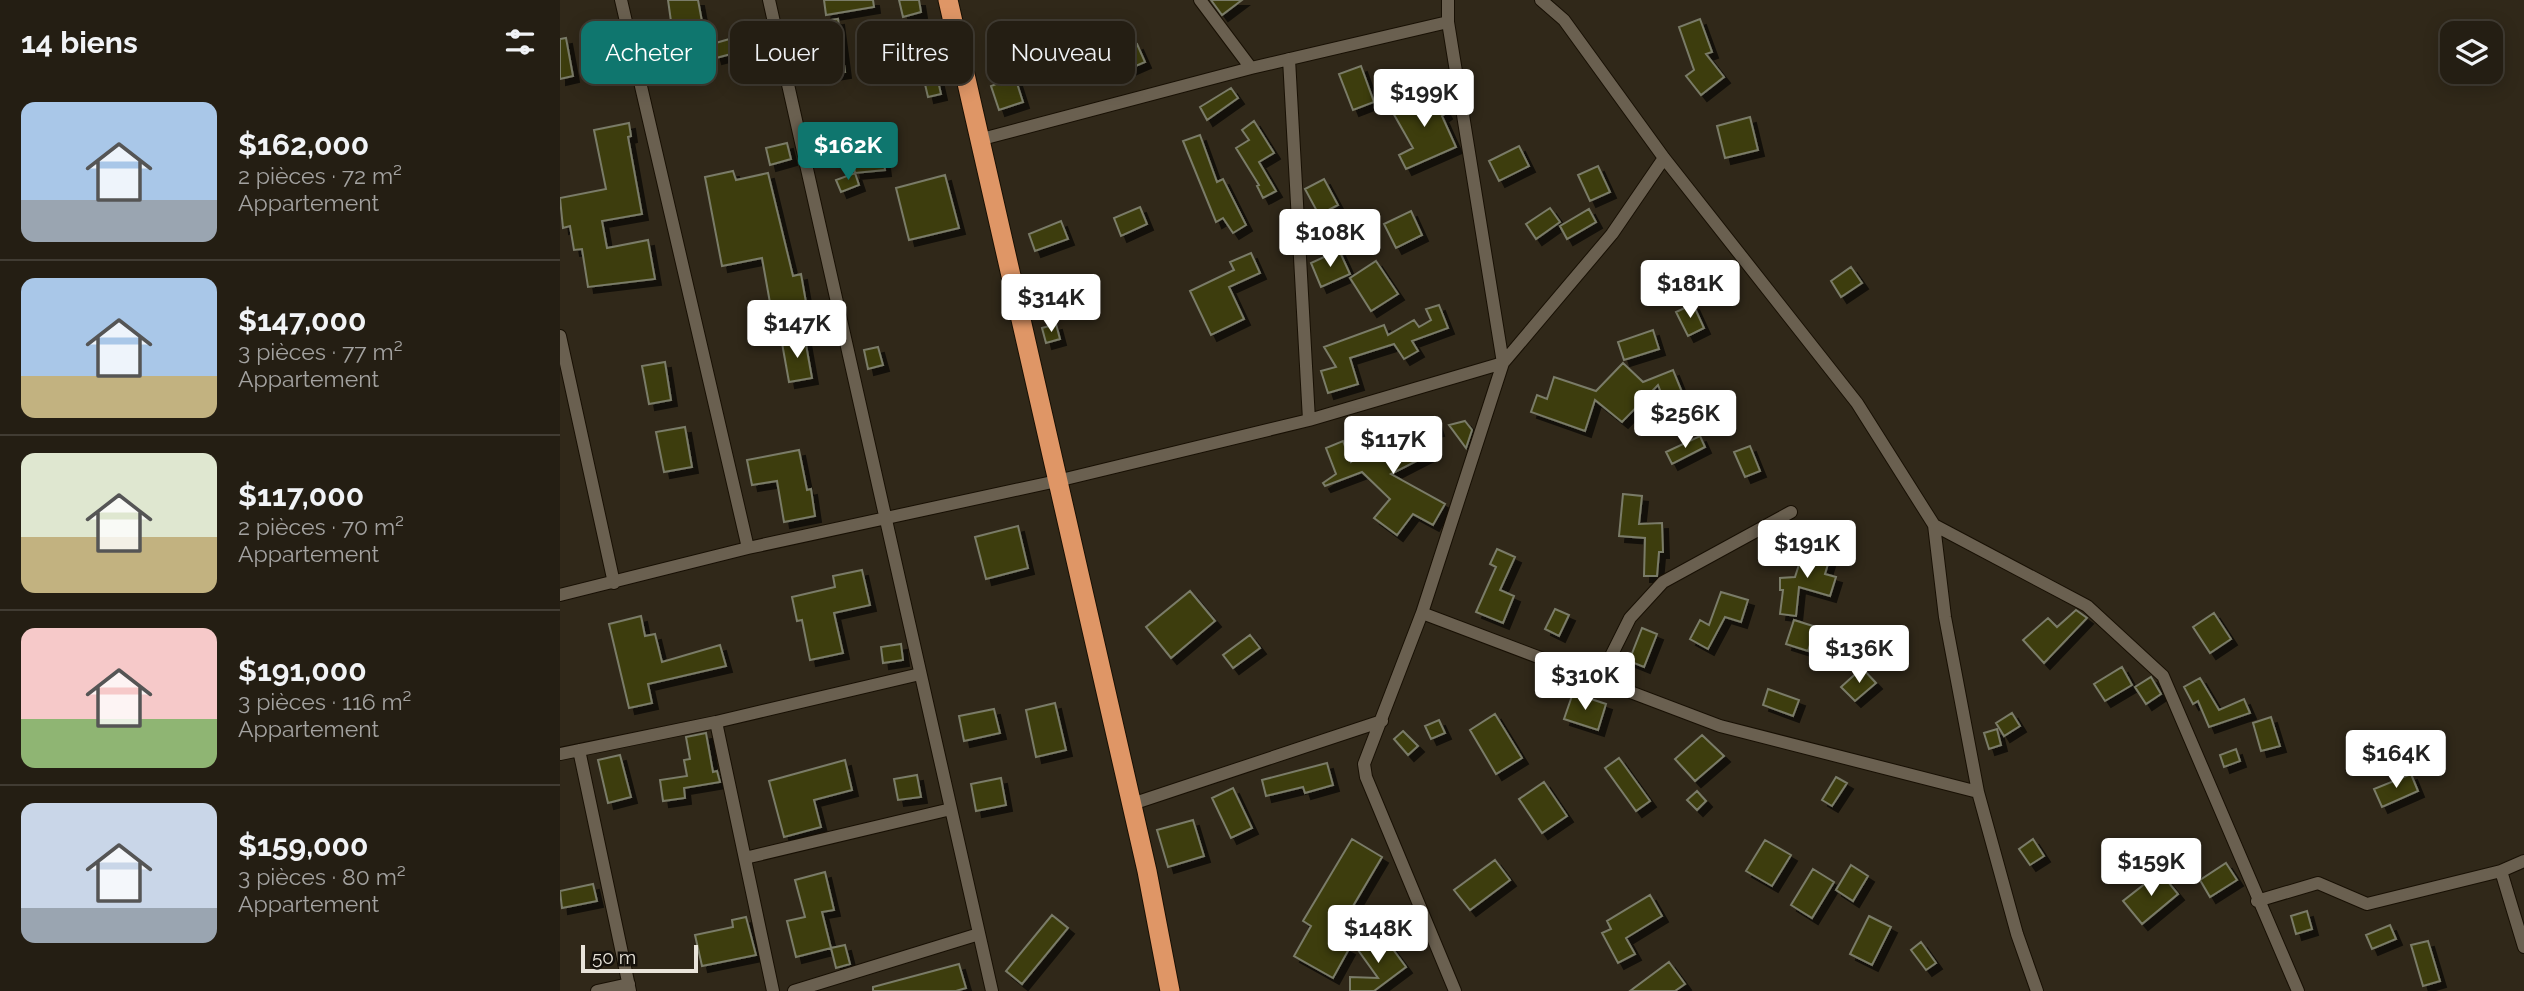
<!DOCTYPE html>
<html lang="fr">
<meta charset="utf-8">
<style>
body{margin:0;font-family:Raleway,sans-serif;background:#302b21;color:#f1f3f6;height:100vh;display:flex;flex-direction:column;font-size:26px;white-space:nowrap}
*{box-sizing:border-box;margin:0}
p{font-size:23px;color:#a3a2a0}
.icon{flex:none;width:38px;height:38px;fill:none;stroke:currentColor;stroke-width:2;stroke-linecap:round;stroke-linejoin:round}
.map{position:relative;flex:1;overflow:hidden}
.drawer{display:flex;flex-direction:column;background:#241e13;width:560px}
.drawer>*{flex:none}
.guide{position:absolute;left:21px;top:21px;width:665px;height:63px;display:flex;gap:14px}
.controls{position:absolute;left:1880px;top:21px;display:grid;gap:14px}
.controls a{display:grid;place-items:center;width:63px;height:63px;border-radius:14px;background:#241e13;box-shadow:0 4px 18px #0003,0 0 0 2px #413c33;font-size:35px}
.scale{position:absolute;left:21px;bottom:18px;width:117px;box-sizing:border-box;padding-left:7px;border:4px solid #e9e4da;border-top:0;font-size:19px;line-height:24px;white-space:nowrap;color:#e9e4da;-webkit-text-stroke:5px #15110b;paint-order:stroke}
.price{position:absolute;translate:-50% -60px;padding:0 16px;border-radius:7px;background:#fff;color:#222;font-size:23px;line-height:46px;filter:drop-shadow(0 2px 4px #0008)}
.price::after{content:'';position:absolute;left:50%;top:42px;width:21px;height:16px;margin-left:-10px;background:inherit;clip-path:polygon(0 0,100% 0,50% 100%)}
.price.active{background:#0f766e;color:#fff}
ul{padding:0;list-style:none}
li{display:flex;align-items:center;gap:21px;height:175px;padding:0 21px}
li+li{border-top:2px solid #413c33}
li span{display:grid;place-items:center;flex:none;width:196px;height:140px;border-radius:14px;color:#555}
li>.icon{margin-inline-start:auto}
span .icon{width:84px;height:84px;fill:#fffc;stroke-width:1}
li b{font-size:30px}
h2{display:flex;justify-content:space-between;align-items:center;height:84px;padding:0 21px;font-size:30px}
.pill{padding:0 24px;border-radius:14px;background:#241e13;box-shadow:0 4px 18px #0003,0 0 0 2px #413c33;font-size:24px;line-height:63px}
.pill.active{background:#0f766e;color:#fff}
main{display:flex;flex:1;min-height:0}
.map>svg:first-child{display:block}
.building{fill:#3e3e0d;stroke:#7a7b68;stroke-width:2;filter:url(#shadow)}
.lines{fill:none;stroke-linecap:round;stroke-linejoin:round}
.minor-casing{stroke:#181004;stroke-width:14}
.trunk-casing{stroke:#181004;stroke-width:21}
.minor{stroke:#6a6050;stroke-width:12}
.trunk{stroke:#df9666;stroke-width:19}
</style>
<main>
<section class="drawer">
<h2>14 biens<svg class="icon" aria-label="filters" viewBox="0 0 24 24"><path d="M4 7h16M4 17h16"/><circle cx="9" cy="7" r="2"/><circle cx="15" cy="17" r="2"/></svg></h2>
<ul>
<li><span style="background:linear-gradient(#a9c7e8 70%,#9aa5b1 0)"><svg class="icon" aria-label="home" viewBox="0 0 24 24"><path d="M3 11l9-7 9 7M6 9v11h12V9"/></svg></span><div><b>$162,000</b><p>2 pièces · 72 m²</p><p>Appartement</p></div></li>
<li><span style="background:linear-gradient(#a9c7e8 70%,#c2b280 0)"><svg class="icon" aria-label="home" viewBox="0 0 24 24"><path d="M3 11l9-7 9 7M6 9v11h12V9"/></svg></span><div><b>$147,000</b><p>3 pièces · 77 m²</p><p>Appartement</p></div></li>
<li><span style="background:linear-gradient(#dfe7d0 60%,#c2b280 0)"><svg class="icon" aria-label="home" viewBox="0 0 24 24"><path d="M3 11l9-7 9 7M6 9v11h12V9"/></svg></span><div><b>$117,000</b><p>2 pièces · 70 m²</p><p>Appartement</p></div></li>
<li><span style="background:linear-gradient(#f6c9c9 65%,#8fb573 0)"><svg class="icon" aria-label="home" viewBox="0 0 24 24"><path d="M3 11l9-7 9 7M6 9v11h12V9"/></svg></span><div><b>$191,000</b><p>3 pièces · 116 m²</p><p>Appartement</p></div></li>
<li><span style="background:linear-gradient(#c9d6e8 75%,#9aa5b1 0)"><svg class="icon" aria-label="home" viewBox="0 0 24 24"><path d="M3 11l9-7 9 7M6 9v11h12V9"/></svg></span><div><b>$159,000</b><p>3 pièces · 80 m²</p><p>Appartement</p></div></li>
</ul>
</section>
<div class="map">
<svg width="1964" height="991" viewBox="0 0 1964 991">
<defs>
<filter id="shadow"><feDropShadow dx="6" dy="6" stdDeviation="0" flood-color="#0009"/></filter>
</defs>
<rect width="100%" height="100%" fill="#302819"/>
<path class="building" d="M108,0H138L146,43L115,50Z
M264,0H313L314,7L266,15Z
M339,0H359L361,12L343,17Z
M651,0H682L662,15Z
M278,19L285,72L247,78L239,25Z
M1140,19L1152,52L1146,54L1164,77L1141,95L1126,76L1134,70L1119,27Z
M187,34L190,49L156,58L152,44Z
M478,37L486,61L451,72L444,47Z
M6,38L13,76L0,79V39Z
M577,44L585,62L569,69L561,50Z
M373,59L381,94L368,97L360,63Z
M801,66L814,102L793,110L779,74Z
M455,77L463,102L439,110L431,86Z
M671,88L678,98L647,120L640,107Z
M872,88L886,113L882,116L896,147L846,169L839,155L853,148L832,111Z
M1190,117L1198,150L1165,158L1157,126Z
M694,121L714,153L699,162L716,191L703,198L697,186L699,185L676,148L689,140L682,130Z
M69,123L71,136L68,137L82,214L42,221L47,248L88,240L95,279L28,287L22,249L14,250L10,226L3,228L0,198L46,189L34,130Z
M320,132L325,170L295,173L289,137Z
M640,135L657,182L663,179L686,225L673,233L663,218L656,222L623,141Z
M227,143L231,159L210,165L206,148Z
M959,146L969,166L939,181L929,161Z
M1038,166L1050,192L1030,201L1018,175Z
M173,171L176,180L208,173L233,276L241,274L247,308L212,314L202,258L162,266L145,177Z
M295,173L299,185L281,192L276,180Z
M385,175L399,228L349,240L336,188Z
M764,179L778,205L759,215L745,189Z
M580,207L587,224L561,236L554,218Z
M990,208L1000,222L976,239L966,224Z
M1029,209L1036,222L1007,239L1000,226Z
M851,211L862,235L836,248L824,224Z
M501,221L508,239L475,251L469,234Z
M779,250L790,274L761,287L751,263Z
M691,253L700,273L669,287L684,319L651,335L630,291L674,270L670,262Z
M816,261L838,294L811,311L790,278Z
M1291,267L1302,283L1281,297L1271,281Z
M1133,304L1144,328L1128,336L1116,312Z
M879,305L888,328L852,341L858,351L844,359L834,344L790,358L798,384L768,393L761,371L776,367L764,347L824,325L828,335L854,320L859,327L871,320L866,309Z
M496,324L500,339L486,343L482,328Z
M1093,330L1099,349L1064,360L1058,342Z
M245,339L252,378L229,382L222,343Z
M318,347L323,365L308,369L304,350Z
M105,362L111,400L89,404L82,366Z
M1063,363L1083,382L1113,370L1124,397L1106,405L1098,385L1062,422L1035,400L1025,431L971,412L977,395L987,399L994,377L1036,391Z
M874,417L878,430L865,433L874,452L831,474L885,504L873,525L853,514L837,535L814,518L830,499L802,472L765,486L763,483L776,474L766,448L783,441L791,462L816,443L825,455L847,444L843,425Z
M905,421L912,430L906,448L889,425Z
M125,427L132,467L104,472L96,432Z
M1140,436L1145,447L1112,464L1106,452Z
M1190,446L1200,471L1185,477L1174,452Z
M239,450L247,490L251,489L255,516L224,522L217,481L192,485L187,460Z
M1063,494L1082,496L1079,524L1102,523L1103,552H1099L1097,576H1084L1085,538L1059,536Z
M458,526L468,568L426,579L415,537Z
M1245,546L1271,554L1265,574L1276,577L1270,596L1239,587L1236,616L1220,614L1223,590H1220V578L1235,577Z
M937,549L955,557L940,590L954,596L943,623L916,612L936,567L930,564Z
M302,570L310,605L274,613L283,653L250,660L242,620L237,621L232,597L275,587L273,576Z
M630,591L655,621L611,658L586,627Z
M1161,592L1188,600L1181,622L1165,617L1148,649L1130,639L1140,620L1149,625Z
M995,609L1009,615L999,636L985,629Z
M1516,610L1527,618L1484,663L1463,640L1488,618L1497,627Z
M1654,613L1671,639L1650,653L1633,627Z
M81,616L85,636L95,634L102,662L160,645L166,666L88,684L92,703L69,708L49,624Z
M1234,620L1256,627L1248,651L1226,644Z
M1082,628L1097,634L1084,667L1069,661Z
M690,635L700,648L673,668L663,655Z
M341,644L343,660L323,663L321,647Z
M1562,667L1572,685L1545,701L1534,684Z
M1302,668L1316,683L1295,701L1281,687Z
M1591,677L1601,694L1586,704L1575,687Z
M1640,678L1659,710L1684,699L1690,713L1649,727L1638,701L1633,704L1624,687Z
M1208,689L1239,700L1233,716L1203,705Z
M1013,693L1046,704L1038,730L1004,719Z
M495,703L506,750L476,757L466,710Z
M434,709L440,733L404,741L399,716Z
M1452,713L1460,726L1444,736L1436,723Z
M935,714L962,758L936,774L910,730Z
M1711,717L1720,746L1701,751L1693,723Z
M879,720L885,733L871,739L865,726Z
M1437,729L1441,745L1429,749L1424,733Z
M843,731L858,746L848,755L834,739Z
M146,733L153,772L157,771L160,782L124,788L125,798L103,801L100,780L127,776L124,760L130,759L126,737Z
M1142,735L1164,756L1135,781L1115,759Z
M1676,749L1680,761L1664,767L1660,755Z
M60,755L71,797L48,803L38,760Z
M1059,758L1090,801L1076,811L1045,768Z
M285,760L292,790L254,800L261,827L224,837L209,781Z
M767,763L773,785L745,793L743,787L706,796L702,780Z
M1851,774L1858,791L1822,807L1814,789Z
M357,775L361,797L338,800L334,779Z
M1276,777L1287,783L1272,806L1262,800Z
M441,778L446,805L416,811L411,784Z
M984,782L1007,816L982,833L959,799Z
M673,788L692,828L671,838L652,798Z
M1137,791L1146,801L1137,810L1127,800Z
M633,820L644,856L608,867L597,830Z
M792,839L822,857L773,940L789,949L773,978L734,956L751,926L743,921Z
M1473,839L1484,856L1470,865L1459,849Z
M1205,840L1231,855L1212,886L1186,871Z
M935,860L950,880L910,910L894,890Z
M1666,863L1677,880L1650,897L1640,880Z
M1291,865L1308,876L1293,901L1276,890Z
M1253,869L1274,882L1252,918L1231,905Z
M265,872L274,910L262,912L271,948L236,957L227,921L245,917L235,880Z
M1600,872L1618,894L1582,924L1563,901Z
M33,884L37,901L2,908L0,891Z
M1090,895L1102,916L1066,938L1075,954L1058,963L1042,933L1051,929L1047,921Z
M1747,911L1752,929L1736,934L1731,916Z
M492,915L508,928L462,984L446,971Z
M1309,916L1331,927L1312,965L1290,954Z
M186,917L196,955L142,966L135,935L173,927L172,920Z
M1830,925L1836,939L1812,949L1806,935Z
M821,933L846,967L814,991H790V977L818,978L798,950Z
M1868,941L1880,981L1863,986L1851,945Z
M1361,942L1376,963L1366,970L1351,950Z
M285,945L290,964L276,968L271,948Z
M1109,962L1125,984L1115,991H1070Z
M399,964L406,988L396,991H313V987Z"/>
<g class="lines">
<g class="minor-casing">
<path id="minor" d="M61,0L188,548
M209,0L432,991
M640,0L691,68
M888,0V22L943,363L862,613L804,764L806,777L895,991
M981,0L1004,20L1104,158L1297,403L1374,525L1385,617L1418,792L1457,934L1477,991
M729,59L749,420
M422,139L691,68L888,22
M0,336L54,583
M1374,525L1527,606L1603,676L1738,991
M0,595L188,548L497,481L749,420L943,363L1052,234L1104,158
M862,613L1160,726L1418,792
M1039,680L1070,618L1103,582L1231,512
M156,722L213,991
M19,750L70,991
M0,754L156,722L360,674
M572,804L822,721
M185,858L391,809
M1941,871L1964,947
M1697,901L1758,883L1807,904L1941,871L1964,861
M37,991L69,984
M234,991L419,934"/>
</g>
<g class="trunk-casing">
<path id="trunk" d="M388,0L587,871L610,991"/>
</g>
<use href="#minor" class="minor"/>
<use href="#trunk" class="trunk"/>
</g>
</svg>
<div class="controls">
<a><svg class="icon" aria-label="layers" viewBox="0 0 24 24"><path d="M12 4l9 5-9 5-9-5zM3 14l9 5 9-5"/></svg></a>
</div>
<div class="scale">50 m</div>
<b class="price" style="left:864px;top:129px">$199K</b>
<b class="price active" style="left:288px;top:182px">$162K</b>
<b class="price" style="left:770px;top:269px">$108K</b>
<b class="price" style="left:1130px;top:320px">$181K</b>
<b class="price" style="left:491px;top:334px">$314K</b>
<b class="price" style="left:237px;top:360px">$147K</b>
<b class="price" style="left:1125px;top:450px">$256K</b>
<b class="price" style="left:833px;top:476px">$117K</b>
<b class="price" style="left:1247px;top:580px">$191K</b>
<b class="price" style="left:1299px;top:685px">$136K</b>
<b class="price" style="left:1025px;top:712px">$310K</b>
<b class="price" style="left:1836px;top:790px">$164K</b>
<b class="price" style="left:1591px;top:898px">$159K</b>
<b class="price" style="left:818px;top:965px">$148K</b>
<div class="guide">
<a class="pill active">Acheter</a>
<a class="pill">Louer</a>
<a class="pill">Filtres</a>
<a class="pill">Nouveau</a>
</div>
</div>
</main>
